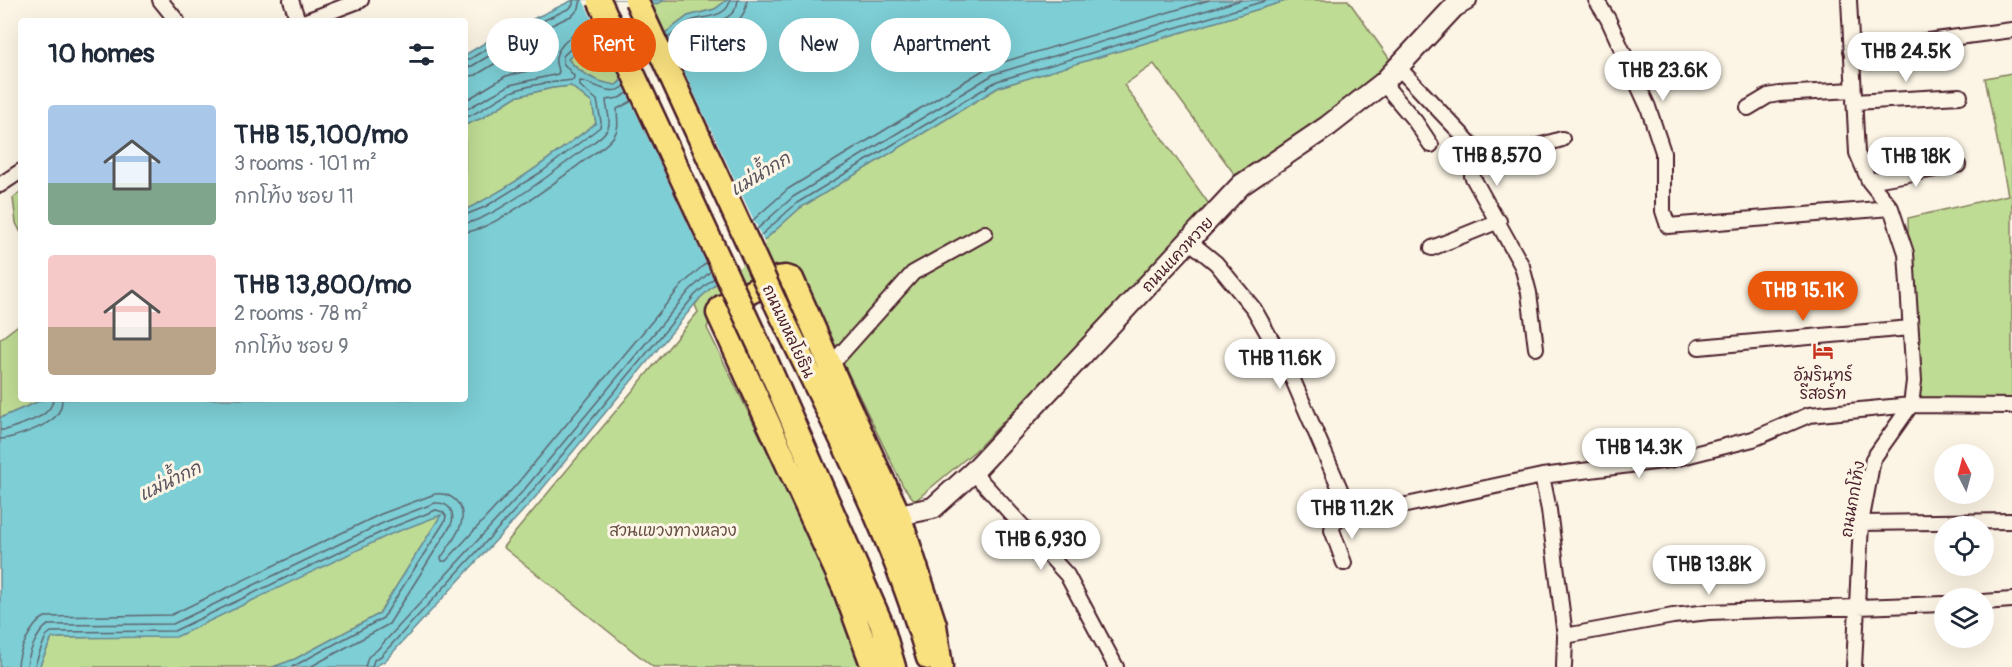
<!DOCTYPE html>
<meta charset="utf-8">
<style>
body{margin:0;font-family:Pangolin,"Playpen Sans Thai",sans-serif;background:#f2f2f3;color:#1f2937;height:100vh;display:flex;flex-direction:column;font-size:22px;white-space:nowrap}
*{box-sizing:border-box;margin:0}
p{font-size:20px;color:#747a83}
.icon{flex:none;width:33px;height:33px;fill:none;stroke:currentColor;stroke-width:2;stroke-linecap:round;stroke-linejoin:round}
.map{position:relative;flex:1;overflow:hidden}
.details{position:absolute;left:18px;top:18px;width:450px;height:384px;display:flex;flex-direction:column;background:#fff;border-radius:6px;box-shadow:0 6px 24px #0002}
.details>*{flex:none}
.banner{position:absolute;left:486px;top:18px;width:570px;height:54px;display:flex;gap:12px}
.needle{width:39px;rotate:354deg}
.buttons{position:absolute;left:1934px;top:444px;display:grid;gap:12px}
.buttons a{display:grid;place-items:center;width:60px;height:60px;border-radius:50%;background:#fff;box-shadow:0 6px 24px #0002;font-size:30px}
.price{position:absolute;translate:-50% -51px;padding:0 14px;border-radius:21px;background:#fff;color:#222;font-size:20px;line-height:39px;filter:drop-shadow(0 2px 3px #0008)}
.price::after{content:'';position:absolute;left:50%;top:36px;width:18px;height:14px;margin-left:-9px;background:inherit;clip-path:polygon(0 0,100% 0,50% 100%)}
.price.current{background:#ea580c;color:#fff}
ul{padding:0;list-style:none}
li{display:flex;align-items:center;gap:18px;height:150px;padding:0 30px}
li span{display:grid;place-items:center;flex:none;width:168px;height:120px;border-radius:6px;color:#555}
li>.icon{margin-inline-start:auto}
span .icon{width:72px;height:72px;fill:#fffc;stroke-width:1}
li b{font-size:26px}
h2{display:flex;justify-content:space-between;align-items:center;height:72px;padding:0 30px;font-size:26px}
.chip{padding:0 21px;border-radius:27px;background:#fff;box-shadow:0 6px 24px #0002;font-size:21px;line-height:54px}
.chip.current{background:#ea580c;color:#fff}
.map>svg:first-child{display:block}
.green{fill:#bfdc94;stroke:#847e60;stroke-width:1.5}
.water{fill:#7dced5;stroke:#698891;stroke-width:1.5}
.pier{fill:#fcf5e5}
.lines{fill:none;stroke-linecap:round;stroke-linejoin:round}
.shore{stroke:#5e656f;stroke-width:1.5}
.street-casing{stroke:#4a1f2b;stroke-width:18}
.secondary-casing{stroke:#4a1f2b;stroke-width:24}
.primary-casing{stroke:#4a1f2b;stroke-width:27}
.street{stroke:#fcf5e5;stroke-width:14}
.secondary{stroke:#fcf5e5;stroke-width:20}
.primary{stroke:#fae180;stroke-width:22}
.primary-bridge-casing{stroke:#4a1f2b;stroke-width:27;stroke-linecap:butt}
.primary-bridge{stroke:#fae180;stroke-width:22}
.labels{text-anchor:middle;stroke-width:6;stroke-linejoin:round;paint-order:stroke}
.street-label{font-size:16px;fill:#4a1f2b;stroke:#fcf5e5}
.poi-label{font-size:16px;fill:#4a1f2b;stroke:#fcf5e5}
.park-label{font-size:16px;fill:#674e45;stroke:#fcf5e5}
.water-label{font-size:18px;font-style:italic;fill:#59545e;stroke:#fcf5e5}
</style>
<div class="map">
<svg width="2012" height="667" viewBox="0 0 2012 667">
<rect width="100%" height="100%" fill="#fcf5e5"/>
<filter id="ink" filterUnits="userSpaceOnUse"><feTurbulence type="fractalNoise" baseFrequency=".0167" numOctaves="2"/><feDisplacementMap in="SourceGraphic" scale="12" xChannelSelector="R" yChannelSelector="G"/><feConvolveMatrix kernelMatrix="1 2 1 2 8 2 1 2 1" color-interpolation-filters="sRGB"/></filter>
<g filter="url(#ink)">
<path class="green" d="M666,0H727L715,9L688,16L653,42L616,86C596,82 581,74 568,59L587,42L629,14Z
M1289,0H1348L1391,61L1338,109L1235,175L1154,64L1124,85L1209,204L1171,248L976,450L915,501L903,486L799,272L774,269L750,279L721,296L712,311L707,328L836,591L862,667H653L503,547L698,312L695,305L700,298L800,208L999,87Z
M2012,73V406L1911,405L1908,218L2008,195L1985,78Z
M571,86L592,103L596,123C554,155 513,187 465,210V125L482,118L515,97L552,88Z
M21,191V233L16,223L13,198Z
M21,323V399H44L0,418V339Z
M442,514L379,614L295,659L273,667H39L52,638L105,637Z"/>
<path class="water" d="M573,0H666L629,14L587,42L568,59C580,74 596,82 616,85L633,71L653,42L688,16L715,9L727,0H1289L999,87L800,208L700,298L533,500L385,661L374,667H273L295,659L379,614L441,515L391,534L176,637L52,638L39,667H0V418L44,399H465V210C513,187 554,155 596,123L592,103L571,86L552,88L515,97L482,118L465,125V55L493,38Z"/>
<path class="pier" d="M583,0H651L654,7L630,16L600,36Z
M664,29L765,244L717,287L620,78L631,69L651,40Z"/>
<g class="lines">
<path class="shore" d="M668,38C675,33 683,25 691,21C703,16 728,18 730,0
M671,45C678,40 687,31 695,28C711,22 736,22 738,0
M675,54C682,48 690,41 698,37C717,27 745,30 747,0
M465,60L470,59L496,43L570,8L573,5V0
M465,68L472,66L499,50L573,15L579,8L581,0
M465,77L476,75L504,58L552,35L556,36L547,52L545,67L506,76L465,101
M465,110L510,85L558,74L559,71C545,49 579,31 594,21
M465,118C482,111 495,100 511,92C530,84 554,82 573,80L574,76L563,63V56L583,37L598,27
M465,215L485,207L543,171L600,127L601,122L597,100L580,86V81C596,83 610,98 625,86
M752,221L788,189L990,66L1209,0
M465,223C490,221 562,166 584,149C591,144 601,138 606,131C613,123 606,109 606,100L619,98L628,93
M756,230L793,197L994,74L1241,0
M465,232C493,231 565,175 589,157C597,151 608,145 614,136C620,127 617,119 617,109L632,101
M759,237L797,203L997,81L1268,0
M0,430H6C22,423 52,418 53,399
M0,439C12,439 47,426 55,417C60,412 62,406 62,399
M18,667C18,652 31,624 45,617L171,615L381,514L435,494C444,493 451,495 457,502C472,520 451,542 441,558L442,561H446L516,485L683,284L707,262
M27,667C28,654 37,632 48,625L173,624L385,522L435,503C449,502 456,512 451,525L389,624L310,667
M34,667L46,636L51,632L174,631L388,529L436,510L443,512L446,516L445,521L383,618L292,667
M365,667L368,657L377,650L523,491L690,290L711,271
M372,667L374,660L381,656L528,496L695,295L714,278"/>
<g class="street-casing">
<path id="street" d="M160,0L177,21
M291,0L298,21
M1596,0L1608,19L1648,107L1663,152V211L1668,226L1891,208
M1849,0L1857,153L1869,181L1891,208L1906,253L1914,381L1911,405L1873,459L1861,523L1854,667
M306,21L361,0
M1851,51L2012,30
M1398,67L1470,143L1484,162L1474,167L1472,176L1522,266L1529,293L1536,348
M1383,83L1415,121L1431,145
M1854,102L1960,96
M1748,108L1768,96L1779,94L1853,90
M1484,162L1562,139
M1869,181L1958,165
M0,185L21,171
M1189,241L1216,263L1254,309L1290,373L1350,512L1351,515L1355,516L1542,476L1670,460L1753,439L1809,415L1911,405L2012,406
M1432,248L1499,221
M1699,347L1910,328
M830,366L913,273L985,233
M973,472L1067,575L1116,667
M1542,476L1549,510L1565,636L1564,667
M1861,523L2012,521
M1344,563L1332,530L1333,524L1350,512
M1983,602L2012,600
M1565,636L1673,616L1709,612L1944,604"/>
</g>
<g class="secondary-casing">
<path id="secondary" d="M899,515L933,508L973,472L1241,185L1328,126L1383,83L1454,7L1466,0"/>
</g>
<g class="primary-casing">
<path id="primary" d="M775,302C830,418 893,534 928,658
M765,358L881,623L894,667
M873,667L844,588L718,313L721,307L778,278L786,277L792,279L838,383L899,515L935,625L941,667"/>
</g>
<use href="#street" class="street"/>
<use href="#secondary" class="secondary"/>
<use href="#primary" class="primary"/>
<g class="primary-bridge-casing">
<path id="primary-bridge" d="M599,0L765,358
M636,0L775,302"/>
</g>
<use href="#primary-bridge" class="primary-bridge"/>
</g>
</g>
<defs>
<g id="hotel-bare" transform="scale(1.62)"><path d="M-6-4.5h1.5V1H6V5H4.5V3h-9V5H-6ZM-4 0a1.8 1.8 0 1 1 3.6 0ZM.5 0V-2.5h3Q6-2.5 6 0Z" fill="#c8321e" stroke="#fcf5e5" stroke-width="2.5" paint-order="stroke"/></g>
</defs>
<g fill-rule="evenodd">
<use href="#hotel-bare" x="1823" y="351"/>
</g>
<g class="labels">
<g class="street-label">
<text transform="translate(1177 254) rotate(-47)" y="6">ถนนแควหวาย</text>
<text transform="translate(789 331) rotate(65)" y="6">ถนนพหลโยธิน</text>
<text transform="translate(1852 499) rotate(-80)" y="6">ถนนกกโท้ง</text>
</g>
<g class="poi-label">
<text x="1823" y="381">อัมรินทร์<tspan x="1823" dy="18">รีสอร์ท</tspan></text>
</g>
<g class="park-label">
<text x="673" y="536">สวนแขวงทางหลวง</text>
</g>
<g class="water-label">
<text transform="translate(760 174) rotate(-31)" y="6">แม่น้ำกก</text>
<text transform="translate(170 481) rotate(-26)" y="6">แม่น้ำกก</text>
</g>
</g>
</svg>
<div class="buttons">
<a><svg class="needle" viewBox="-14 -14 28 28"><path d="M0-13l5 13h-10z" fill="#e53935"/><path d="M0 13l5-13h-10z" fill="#747a83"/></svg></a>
<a><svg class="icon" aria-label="locate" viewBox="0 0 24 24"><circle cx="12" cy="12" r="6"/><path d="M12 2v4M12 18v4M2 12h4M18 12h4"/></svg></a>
<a><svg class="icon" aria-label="layers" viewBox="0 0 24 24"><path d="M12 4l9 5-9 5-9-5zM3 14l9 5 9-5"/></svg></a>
</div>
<b class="price" style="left:1906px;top:83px">THB 24.5K</b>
<b class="price" style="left:1663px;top:102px">THB 23.6K</b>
<b class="price" style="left:1497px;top:187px">THB 8,570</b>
<b class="price" style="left:1916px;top:188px">THB 18K</b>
<b class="price current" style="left:1803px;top:322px">THB 15.1K</b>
<b class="price" style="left:1280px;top:390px">THB 11.6K</b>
<b class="price" style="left:1639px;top:479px">THB 14.3K</b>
<b class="price" style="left:1352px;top:540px">THB 11.2K</b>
<b class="price" style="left:1041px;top:571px">THB 6,930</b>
<b class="price" style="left:1709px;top:596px">THB 13.8K</b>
<div class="banner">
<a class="chip">Buy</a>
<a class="chip current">Rent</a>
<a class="chip">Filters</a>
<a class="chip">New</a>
<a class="chip">Apartment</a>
</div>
<section class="details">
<h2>10 homes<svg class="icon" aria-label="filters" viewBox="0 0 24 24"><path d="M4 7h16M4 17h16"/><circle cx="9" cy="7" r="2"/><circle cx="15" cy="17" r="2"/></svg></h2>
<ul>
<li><span style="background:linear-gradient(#a9c7e8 65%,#7fa58c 0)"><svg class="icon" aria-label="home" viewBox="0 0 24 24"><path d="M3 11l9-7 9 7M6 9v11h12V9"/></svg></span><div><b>THB 15,100/mo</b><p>3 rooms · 101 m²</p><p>กกโท้ง ซอย 11</p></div></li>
<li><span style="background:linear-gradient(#f6c9c9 60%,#b9a48a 0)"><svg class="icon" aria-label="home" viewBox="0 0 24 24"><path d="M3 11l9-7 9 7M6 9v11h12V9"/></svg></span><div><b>THB 13,800/mo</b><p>2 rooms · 78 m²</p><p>กกโท้ง ซอย 9</p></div></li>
</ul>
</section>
</div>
